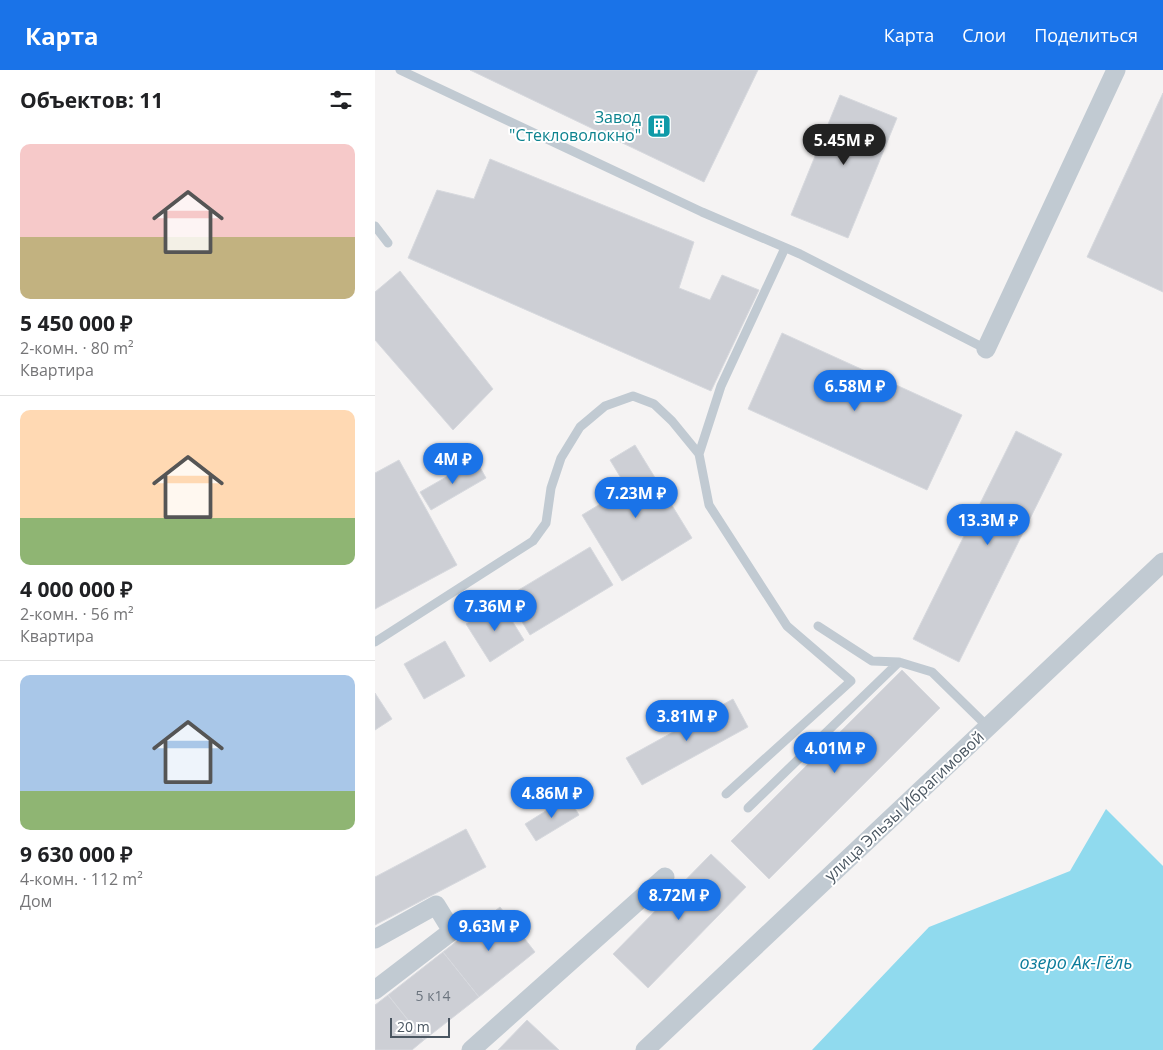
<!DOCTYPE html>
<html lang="ru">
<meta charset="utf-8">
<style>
body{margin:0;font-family:"Open Sans",sans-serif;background:#f6f6f6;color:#202124;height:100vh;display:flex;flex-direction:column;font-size:19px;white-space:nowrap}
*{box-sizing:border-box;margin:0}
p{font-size:16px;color:#757577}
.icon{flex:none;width:28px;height:28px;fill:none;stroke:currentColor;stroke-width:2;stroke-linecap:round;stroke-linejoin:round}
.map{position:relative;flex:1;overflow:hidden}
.drawer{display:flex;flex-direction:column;background:#fff;width:375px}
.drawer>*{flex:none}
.scale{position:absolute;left:15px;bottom:12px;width:60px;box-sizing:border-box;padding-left:5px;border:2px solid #4a5661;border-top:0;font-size:14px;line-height:18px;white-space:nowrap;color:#4a5661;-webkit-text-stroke:4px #fff;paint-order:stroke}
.price{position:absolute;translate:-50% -42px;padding:0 11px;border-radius:18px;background:#1a73e8;color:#fff;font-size:16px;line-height:32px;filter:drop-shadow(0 1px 2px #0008)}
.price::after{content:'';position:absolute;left:50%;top:30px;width:15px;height:11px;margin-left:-8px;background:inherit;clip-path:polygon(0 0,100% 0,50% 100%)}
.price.current{background:#222;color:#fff}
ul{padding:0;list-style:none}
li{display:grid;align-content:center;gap:10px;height:265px;padding:0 20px}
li+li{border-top:1px solid #e0e0e0}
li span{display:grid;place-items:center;height:155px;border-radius:10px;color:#555}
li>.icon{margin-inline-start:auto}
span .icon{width:90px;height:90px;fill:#fffc;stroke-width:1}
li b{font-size:21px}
h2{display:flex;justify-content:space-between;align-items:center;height:60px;padding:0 20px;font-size:21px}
header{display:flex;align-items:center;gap:30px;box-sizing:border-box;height:70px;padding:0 25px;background:#1a73e8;color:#fff}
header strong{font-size:24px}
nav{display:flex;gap:28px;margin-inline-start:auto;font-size:18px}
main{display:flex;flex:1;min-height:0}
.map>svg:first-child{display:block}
.water{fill:#90daee}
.building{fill:#cdcfd5;stroke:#d7d9de}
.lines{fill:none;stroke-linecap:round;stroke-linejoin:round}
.service{stroke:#c1cad2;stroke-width:9}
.minor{stroke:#c1cad2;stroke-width:19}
.labels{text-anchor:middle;stroke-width:4;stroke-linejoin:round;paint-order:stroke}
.number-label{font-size:14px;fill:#6b747e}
.culture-label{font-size:16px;fill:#0d838f;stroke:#fff;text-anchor:end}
.street-label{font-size:16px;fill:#4a5661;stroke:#fff}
.water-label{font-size:18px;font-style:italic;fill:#0c7c9b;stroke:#fff}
</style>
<header>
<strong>Карта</strong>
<nav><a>Карта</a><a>Слои</a><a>Поделиться</a></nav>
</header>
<main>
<section class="drawer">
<h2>Объектов: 11<svg class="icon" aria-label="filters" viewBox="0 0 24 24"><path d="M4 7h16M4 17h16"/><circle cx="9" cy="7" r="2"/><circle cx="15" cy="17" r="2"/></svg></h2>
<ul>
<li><span style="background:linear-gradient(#f6c9c9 60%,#c2b280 0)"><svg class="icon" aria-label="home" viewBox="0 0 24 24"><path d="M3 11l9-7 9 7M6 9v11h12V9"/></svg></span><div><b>5 450 000 ₽</b><p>2-комн. · 80 m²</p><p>Квартира</p></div></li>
<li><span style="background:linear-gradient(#ffd9b3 70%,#8fb573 0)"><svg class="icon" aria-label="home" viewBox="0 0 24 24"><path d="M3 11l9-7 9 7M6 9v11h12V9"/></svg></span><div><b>4 000 000 ₽</b><p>2-комн. · 56 m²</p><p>Квартира</p></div></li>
<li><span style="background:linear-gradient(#a9c7e8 75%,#8fb573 0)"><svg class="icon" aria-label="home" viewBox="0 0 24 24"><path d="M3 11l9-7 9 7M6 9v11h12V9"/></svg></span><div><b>9 630 000 ₽</b><p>4-комн. · 112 m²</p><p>Дом</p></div></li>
</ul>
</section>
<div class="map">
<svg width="788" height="980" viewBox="0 0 788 980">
<rect width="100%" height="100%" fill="#f5f3f3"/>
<path class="water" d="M731,739L788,796V980H437L554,857L695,801Z"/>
<path class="building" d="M95,0H383L329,112Z
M788,23V222L712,187Z
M465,25L522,48L473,168L416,145Z
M115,89L319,172L304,218L335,230L347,205L384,220L336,321L33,188L62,120L99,129Z
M25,201L118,319L78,360L0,270V222Z
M407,263L587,345L552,420L373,339Z
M641,361L687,384L584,592L538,569Z
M260,375L317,468L247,511L207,445L252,418L235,390Z
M24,390L82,495L0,539V403Z
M101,390L111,408L56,440L45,422Z
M215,477L238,515L155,565L132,527Z
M126,533L149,570L115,592L91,554Z
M70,571L90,606L49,629L29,594Z
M527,600L565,638L394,809L356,771Z
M0,623L17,649L0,660Z
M358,629L373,657L267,715L251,688Z
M193,727L204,745L161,771L150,754Z
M91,759L111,797L0,855V807Z
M336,784L371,817L273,918L238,884Z
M125,837L160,882L104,927L68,882Z
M68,882L104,927L49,970L13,925Z
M13,925L49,970L37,980H0V935Z
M152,950L184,980H123Z"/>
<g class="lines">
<path class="service" d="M25,0L327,142L425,184L611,279
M0,156L13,173
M443,556L497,591L524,592L557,602L613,657
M0,572L158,471L171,453L176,418L186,388L205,357L230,336L258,326L279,334L297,351L324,384
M351,724L476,611L412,556L334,435L324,384L346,316L410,178
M373,738L524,592"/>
<path class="minor" d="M611,279L741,0
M0,869L61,835L77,861L0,920
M96,980L290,807
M270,980L788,492"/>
</g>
<defs>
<g id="building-square" transform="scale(1.25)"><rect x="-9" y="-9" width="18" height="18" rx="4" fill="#0f9aa8" stroke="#fff"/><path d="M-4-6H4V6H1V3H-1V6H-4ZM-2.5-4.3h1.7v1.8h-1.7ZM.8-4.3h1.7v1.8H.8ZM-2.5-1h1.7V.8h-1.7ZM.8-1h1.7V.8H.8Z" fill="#fff"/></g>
</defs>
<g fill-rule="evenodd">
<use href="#building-square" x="284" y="56"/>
</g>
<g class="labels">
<g class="number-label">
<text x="58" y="931">5 к14</text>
</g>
<g class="culture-label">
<text x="266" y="53">Завод<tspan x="266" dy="18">"Стекловолокно"</tspan></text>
</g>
<g class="street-label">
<text transform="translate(529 736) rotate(-43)" y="6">улица Эльзы Ибрагимовой</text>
</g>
<g class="water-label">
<text x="701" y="899">озеро Ак-Гёль</text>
</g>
</g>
</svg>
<div class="scale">20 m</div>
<b class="price current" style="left:469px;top:96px">5.45M ₽</b>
<b class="price" style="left:480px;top:342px">6.58M ₽</b>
<b class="price" style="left:78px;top:415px">4M ₽</b>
<b class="price" style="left:261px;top:449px">7.23M ₽</b>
<b class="price" style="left:613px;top:476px">13.3M ₽</b>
<b class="price" style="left:120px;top:562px">7.36M ₽</b>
<b class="price" style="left:312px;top:672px">3.81M ₽</b>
<b class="price" style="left:460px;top:704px">4.01M ₽</b>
<b class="price" style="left:177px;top:749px">4.86M ₽</b>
<b class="price" style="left:304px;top:851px">8.72M ₽</b>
<b class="price" style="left:114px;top:882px">9.63M ₽</b>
</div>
</main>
